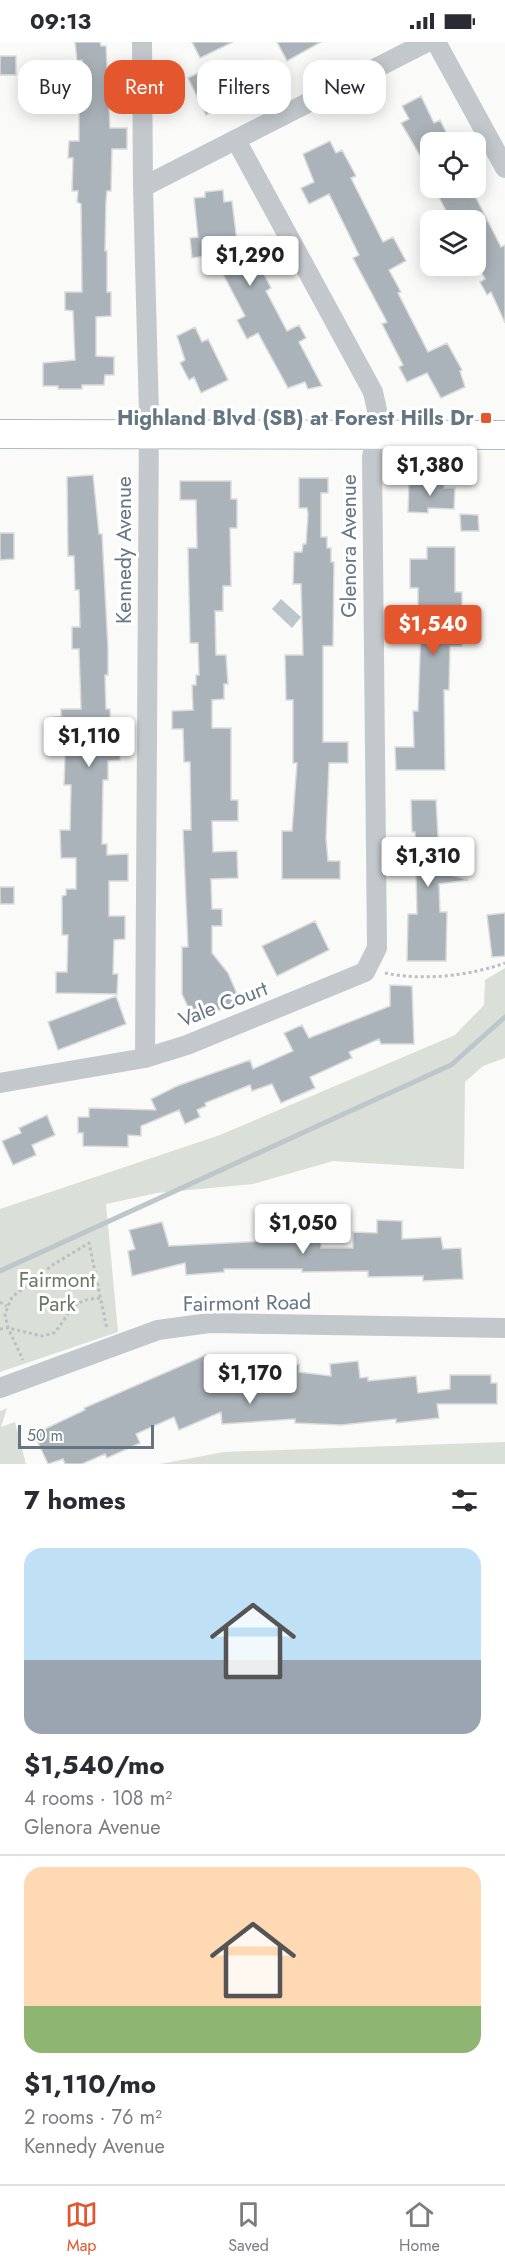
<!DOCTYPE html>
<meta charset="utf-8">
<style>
body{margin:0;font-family:Jost,sans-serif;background:#f7f7f7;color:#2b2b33;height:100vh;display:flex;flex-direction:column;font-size:22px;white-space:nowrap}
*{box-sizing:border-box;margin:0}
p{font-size:20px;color:#7c7c81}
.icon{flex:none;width:33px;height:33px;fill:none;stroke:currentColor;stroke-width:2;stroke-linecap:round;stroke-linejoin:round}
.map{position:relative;height:1422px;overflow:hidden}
.panel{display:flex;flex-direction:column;background:#fff;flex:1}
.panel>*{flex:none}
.guide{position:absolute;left:18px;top:18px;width:470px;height:54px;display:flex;gap:12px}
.tools{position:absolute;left:420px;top:90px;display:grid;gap:12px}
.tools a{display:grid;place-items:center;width:66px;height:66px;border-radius:12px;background:#fff;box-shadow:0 3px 15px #0003;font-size:30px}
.scale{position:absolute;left:18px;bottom:15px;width:136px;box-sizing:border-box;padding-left:6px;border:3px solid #657683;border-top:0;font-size:16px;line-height:21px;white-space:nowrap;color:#657683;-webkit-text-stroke:4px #fff;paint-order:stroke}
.price{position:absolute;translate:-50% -51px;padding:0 14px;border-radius:6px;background:#fff;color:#222;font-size:20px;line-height:39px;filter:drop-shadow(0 2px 3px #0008)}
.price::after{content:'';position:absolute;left:50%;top:36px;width:18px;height:14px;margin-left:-9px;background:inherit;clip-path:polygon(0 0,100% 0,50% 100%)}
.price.on{background:#e4572e;color:#fff}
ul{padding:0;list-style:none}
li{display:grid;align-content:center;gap:12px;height:318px;padding:0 24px}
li+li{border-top:2px solid #e1e1e2}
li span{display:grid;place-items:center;height:186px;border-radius:18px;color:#555}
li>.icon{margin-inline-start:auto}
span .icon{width:108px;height:108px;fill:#fffc;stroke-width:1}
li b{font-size:26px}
h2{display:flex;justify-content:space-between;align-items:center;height:72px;padding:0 24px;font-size:26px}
.pill{padding:0 21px;border-radius:18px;background:#fff;box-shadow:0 3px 15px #0003;font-size:21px;line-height:54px}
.pill.on{background:#e4572e;color:#fff}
.status{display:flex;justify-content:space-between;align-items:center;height:42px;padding:0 30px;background:#fff;direction:ltr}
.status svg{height:16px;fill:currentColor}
.menu{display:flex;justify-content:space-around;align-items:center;height:84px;border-top:2px solid #e1e1e2;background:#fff;font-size:16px;color:#7c7c81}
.menu a{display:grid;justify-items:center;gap:3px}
.menu .on{color:#e4572e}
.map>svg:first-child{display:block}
.green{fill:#dadfd7}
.water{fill:#bbc7cb}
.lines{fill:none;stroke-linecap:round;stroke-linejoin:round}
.stream{stroke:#bbc7cb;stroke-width:5}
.building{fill:#aab3b9;stroke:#dcdcda;stroke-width:1.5}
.secondary-casing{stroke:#b3babf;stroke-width:30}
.path{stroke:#bbbfc2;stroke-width:3;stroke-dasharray:3 3;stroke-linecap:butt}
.street{stroke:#c3c8cc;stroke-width:20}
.secondary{stroke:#fff;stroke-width:28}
.poi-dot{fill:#e4572e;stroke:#fff;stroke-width:2}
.labels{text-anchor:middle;stroke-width:6;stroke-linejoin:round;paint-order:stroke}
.poi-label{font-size:21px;font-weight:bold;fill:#657683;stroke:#fff;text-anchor:end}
.street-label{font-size:21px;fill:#657683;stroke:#fff}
.park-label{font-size:21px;fill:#687a64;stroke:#fff}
</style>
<div class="status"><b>09:13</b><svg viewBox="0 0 49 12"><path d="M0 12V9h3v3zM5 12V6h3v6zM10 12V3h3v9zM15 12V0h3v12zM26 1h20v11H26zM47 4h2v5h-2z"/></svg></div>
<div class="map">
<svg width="505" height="1422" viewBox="0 0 505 1422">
<rect width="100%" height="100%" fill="#fafaf8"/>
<path class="green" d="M505,926V1016L483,1024L465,1040L464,1127L333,1119L253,1142L157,1151L106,1162L118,1290L0,1330V1167L220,1093L455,993L484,963L485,938Z
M7,1366L1,1385L15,1380L26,1422H0V1369Z
M505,1400V1422H160L224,1410Z"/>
<path class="water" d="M281,557L301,575L292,586L272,567Z
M61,674L64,702L46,703L47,675Z"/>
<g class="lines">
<path class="stream" d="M0,1229L451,1023L505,975"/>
</g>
<path class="building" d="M75,0H100L101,4H106L110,86H127V107H112L111,149H107L106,159L105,209H107V250H111V274L96,275V314L114,315V333H105L104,343H82V347H58V344H43V321L75,318L73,269L65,268V250H82L81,162L77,160L78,149H72L73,116H68L69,99H79V66H84L82,18L77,19Z
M192,0H233L200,16Z
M277,0H321L287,19Z
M0,14H16V33H0Z
M212,24L220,40L246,30L260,58L238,68L233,60L206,73L188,36Z
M421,54L434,81L440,78L451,100H430V131L401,81L409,77L402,64Z
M330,99L336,111L342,108L356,134L351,136L383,200L393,195L406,219L389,228L401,250L398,251L428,310L447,301L462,328L460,329L465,345L441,356L427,331L407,340L399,325L403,323L382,282L387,280L353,216L359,213L329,152L309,162L301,146L314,140L303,112Z
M434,146H471L501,205L505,203V281L491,250L487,253L480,240L485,237L476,220V178H451Z
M223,148L224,160L232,159L238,208L266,194L275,212L258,221L271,246L266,249L287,289L299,283L306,296L299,300L322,344L308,347L305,340L288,346L258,291L247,297L237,278L245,274L213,213L192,216L190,196L198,195L194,156L205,155V150Z
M195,285L202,300L208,297L228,338L201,351L194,335L189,338L180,321L185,318L177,294Z
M93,433L99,492H102L108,606V633H105L106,667H110L111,704H120V718L108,719V738H103L102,802H107V813L128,812V839H109V874H125V897L114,898L113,932H118L117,952L56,951V930H67L68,893H62V854L66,853V847H76V816H61L60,788H70L71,743H64L66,689H61V667H81L79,607H72V585H80L79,548H75L74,514H68L67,435Z
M299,436H328V451H321V495H327V506H331V520H334L333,604H323V700H348V721H329L326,796L328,819H340V837H282V789H292L297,721H293V658H286L285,613H303L301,542H293L294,510H302L303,502H306L308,472L307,466H299Z
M180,439H231V457H237V486H230L231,544H223V569H215L216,613H226L228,642H224V657L212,658V686H231V758H238V779H212L213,810L237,809L238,836L211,837L212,867H222V884H212V911L228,931L240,959L213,971L209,963L196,969L188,965L182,952V905H188L183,788H191L190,720H184L183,687H172V669L193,668L192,643H196V633H199L198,601H190L188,506H197L196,458H180Z
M409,440L444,442V446H455L454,467L428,466V471L408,470Z
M460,472L478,473L479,489H461Z
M0,491H14V517L0,518Z
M427,505H455V550H462V604H450L449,648H444L445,728H396L395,705H414L413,669H418L421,586H418V546H410V517H427Z
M411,758H436L440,830L468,838L439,842L440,870H447L446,919H407L408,872H417L415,790H412Z
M0,845H14V862H0Z
M505,871V914L492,915L487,873Z
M315,879L329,908L277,934L262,904Z
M390,943L412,944L414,1002H381L379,997L349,1010L352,1016L310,1035L315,1046L281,1061L272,1042L252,1049L250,1043L205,1061L206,1064L197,1068L200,1075L185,1082L179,1068L141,1084V1094L128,1093V1105L83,1104V1091H78V1075H89V1066L156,1068L151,1057L177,1044L250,1018L253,1027L293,1009L284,991L302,983L309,996L390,964Z
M116,954L126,982L58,1008L48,980Z
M47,1073L55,1093L32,1103L36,1113L13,1123L2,1099L21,1091L19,1086Z
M377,1178L402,1179V1197L441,1195L443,1207L461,1206L463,1237L423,1239V1234L368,1235V1229L302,1230V1227H224V1230L186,1233L185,1221L132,1234L128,1209L135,1207L129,1188L162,1180L169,1204L321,1196V1206H353V1190L377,1191Z
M206,1313L220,1346L272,1343V1323H299V1330L331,1334L330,1322L358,1319L360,1336L368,1335V1339L416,1334L418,1351L450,1347V1333H491V1341H497V1362H437L439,1376L396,1381V1377L341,1383L295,1381V1377L222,1382L221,1370L179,1388L174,1375L136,1392L140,1401L107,1416L105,1412L82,1422H65L63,1417L48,1422L34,1392L85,1368L84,1366Z"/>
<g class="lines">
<g class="secondary-casing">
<path id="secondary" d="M0,392L505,393"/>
</g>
<path class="path" d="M385,931C422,939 469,934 505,921
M100,1256C68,1258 72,1271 54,1291L42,1294L8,1286L5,1272L12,1255L54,1222L89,1201L107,1287
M0,1260L7,1264
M0,1287L8,1286L23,1318"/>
<path class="street" d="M142,0L143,145L149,373L145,1016
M436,0L505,126
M143,145L427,0
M0,1041L145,1016L187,1003L365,930L377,906L372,415L379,377L373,350L236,98
M0,1346L158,1288L209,1281L505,1286"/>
<use href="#secondary" class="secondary"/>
</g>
<rect class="poi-dot" x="480" y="370" width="12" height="12" rx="3"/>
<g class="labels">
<g class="poi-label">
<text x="474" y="383">Highland Blvd (SB) at Forest Hills Dr</text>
</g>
<g class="street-label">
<text transform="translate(349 504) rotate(-90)" y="7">Glenora Avenue</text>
<text transform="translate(124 508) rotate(-90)" y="7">Kennedy Avenue</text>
<text transform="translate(223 962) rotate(-21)" y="7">Vale Court</text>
<text transform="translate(247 1261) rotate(-1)" y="7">Fairmont Road</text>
</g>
<g class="park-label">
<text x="57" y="1245">Fairmont<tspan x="57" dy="24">Park</tspan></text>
</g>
</g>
</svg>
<div class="tools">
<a><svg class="icon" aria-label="locate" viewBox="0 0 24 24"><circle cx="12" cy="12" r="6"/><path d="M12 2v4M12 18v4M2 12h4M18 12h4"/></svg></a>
<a><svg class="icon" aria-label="layers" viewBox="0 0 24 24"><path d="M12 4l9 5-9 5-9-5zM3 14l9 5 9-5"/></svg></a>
</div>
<div class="scale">50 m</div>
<b class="price" style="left:250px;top:245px">$1,290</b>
<b class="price" style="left:430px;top:455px">$1,380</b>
<b class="price on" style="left:433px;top:614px">$1,540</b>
<b class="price" style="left:89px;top:726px">$1,110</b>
<b class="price" style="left:428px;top:846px">$1,310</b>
<b class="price" style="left:303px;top:1213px">$1,050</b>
<b class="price" style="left:250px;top:1363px">$1,170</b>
<div class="guide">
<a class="pill">Buy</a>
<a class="pill on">Rent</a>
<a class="pill">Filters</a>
<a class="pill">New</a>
</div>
</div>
<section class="panel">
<h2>7 homes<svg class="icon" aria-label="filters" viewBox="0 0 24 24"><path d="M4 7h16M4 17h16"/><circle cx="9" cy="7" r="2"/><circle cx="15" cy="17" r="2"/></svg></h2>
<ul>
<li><span style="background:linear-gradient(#bfe0f5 60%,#9aa5b1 0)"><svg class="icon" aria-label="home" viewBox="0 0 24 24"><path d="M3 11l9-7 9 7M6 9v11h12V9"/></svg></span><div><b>$1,540/mo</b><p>4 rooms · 108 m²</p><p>Glenora Avenue</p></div></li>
<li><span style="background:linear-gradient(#ffd9b3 75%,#8fb573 0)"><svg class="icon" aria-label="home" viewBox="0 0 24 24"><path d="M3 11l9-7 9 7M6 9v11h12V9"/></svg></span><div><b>$1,110/mo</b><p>2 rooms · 76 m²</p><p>Kennedy Avenue</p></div></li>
</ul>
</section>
<nav class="menu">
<a class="on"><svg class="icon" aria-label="map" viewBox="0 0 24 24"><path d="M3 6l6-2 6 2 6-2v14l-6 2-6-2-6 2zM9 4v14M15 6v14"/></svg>Map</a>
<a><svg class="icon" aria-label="saved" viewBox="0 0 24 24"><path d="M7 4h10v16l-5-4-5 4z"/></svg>Saved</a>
<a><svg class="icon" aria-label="home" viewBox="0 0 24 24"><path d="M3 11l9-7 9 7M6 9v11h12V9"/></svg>Home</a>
</nav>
